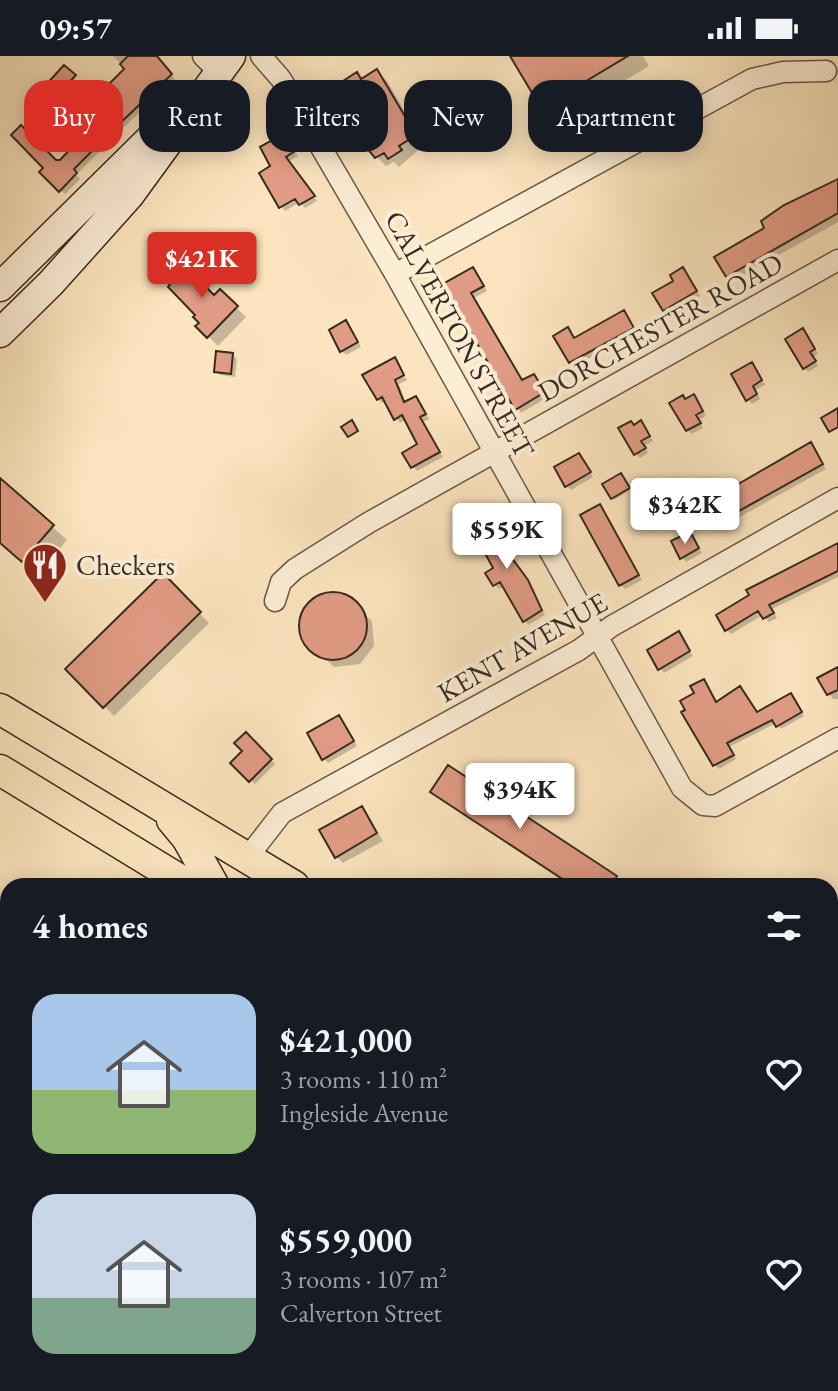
<!DOCTYPE html>
<meta charset="utf-8">
<style>
body{margin:0;font-family:"EB Garamond",serif;background:#20242c;color:#f1f3f6;height:100vh;display:flex;flex-direction:column;font-size:30px;white-space:nowrap}
*{box-sizing:border-box;margin:0}
p{font-size:26px;color:#9ea1a6}
.icon{flex:none;width:44px;height:44px;fill:none;stroke:currentColor;stroke-width:2;stroke-linecap:round;stroke-linejoin:round}
.map{position:relative;flex:1;overflow:hidden}
.details{position:absolute;left:0px;top:822px;width:838px;height:514px;display:flex;flex-direction:column;background:#171b24;border-radius:24px 24px 0 0;box-shadow:0 4px 20px #0003}
.details>*{flex:none}
.top-card{position:absolute;left:24px;top:24px;width:790px;height:72px;display:flex;gap:16px}
.price{position:absolute;translate:-50% -68px;padding:0 18px;border-radius:8px;background:#fff;color:#222;font-size:26px;line-height:52px;filter:drop-shadow(0 2px 4px #0008)}
.price::after{content:'';position:absolute;left:50%;top:48px;width:24px;height:18px;margin-left:-12px;background:inherit;clip-path:polygon(0 0,100% 0,50% 100%)}
.price.on{background:#d93025;color:#fff}
ul{padding:0;list-style:none}
li{display:flex;align-items:center;gap:24px;height:200px;padding:0 32px}
li span{display:grid;place-items:center;flex:none;width:224px;height:160px;border-radius:24px;color:#555}
li>.icon{margin-inline-start:auto}
span .icon{width:96px;height:96px;fill:#fffc;stroke-width:1}
li b{font-size:34px}
h2{display:flex;justify-content:space-between;align-items:center;height:96px;padding:0 32px;font-size:34px}
.tag{padding:0 28px;border-radius:24px;background:#171b24;box-shadow:0 4px 20px #0003;font-size:28px;line-height:72px}
.tag.on{background:#d93025;color:#fff}
.status{display:flex;justify-content:space-between;align-items:center;height:56px;padding:0 40px;background:#171b24;direction:ltr}
.status svg{height:22px;fill:currentColor}
.map>svg:first-child{display:block}
.shadow{fill:#0003}
.building{fill:#e19c85;stroke:#372b1f;stroke-width:2}
.lines{fill:none;stroke-linecap:round;stroke-linejoin:round}
.minor-casing{stroke:#685947;stroke-width:23}
.secondary-casing{stroke:#372b1f;stroke-width:31}
.primary-casing{stroke:#372b1f;stroke-width:33}
.motorway-casing{stroke:#372b1f;stroke-width:39}
.minor{stroke:#fcedd5;stroke-width:20}
.secondary{stroke:#fcedd5;stroke-width:28}
.primary{stroke:#fbe4be;stroke-width:30}
.motorway{stroke:#fbe4be;stroke-width:36}
.labels{text-anchor:middle;stroke-width:8;stroke-linejoin:round;paint-order:stroke}
.street-label{font-size:28px;fill:#372b1f;stroke:#fcedd5}
.poi-label{font-size:28px;fill:#372b1f;stroke:#fcedd5;text-anchor:start}
</style>
<div class="status"><b>09:57</b><svg viewBox="0 0 49 12"><path d="M0 12V9h3v3zM5 12V6h3v6zM10 12V3h3v9zM15 12V0h3v12zM26 1h20v11H26zM47 4h2v5h-2z"/></svg></div>
<div class="map">
<svg width="838" height="1335" viewBox="0 0 838 1335">
<rect width="100%" height="100%" fill="#fbe4be"/>
<filter id="stains"><feTurbulence type="fractalNoise" baseFrequency=".0025" numOctaves="4"/><feColorMatrix values="0 0 0 0 .2 0 0 0 0 .09 0 0 0 0 .02 0 0 0 .5 -.17"/></filter>
<radialGradient id="worn" r=".72"><stop offset=".6" stop-color="#630" stop-opacity="0"/><stop offset="1" stop-color="#630" stop-opacity=".3"/></radialGradient>
<path class="shadow" d="M113,0H152L175,23L121,74L118,70L95,92L99,96L76,119L80,123L65,138L41,116L61,106L102,54L126,13Z
M520,0H643L649,10L556,65L542,51Z
M64,11L76,22L58,41L47,31Z
M377,16L387,25L424,89L399,111L394,106L386,110L377,101L340,38L350,32L357,19L362,24Z
M285,80L298,100L289,105L317,145L305,152L300,146L285,155L281,150L272,111Z
M838,123V166L732,225L727,220L767,173Z
M188,207L207,227L203,231L214,242L220,236L246,261L218,290L198,270L201,267Z
M473,214L487,235L474,242L523,326L534,320L548,341L521,357L446,229Z
M687,218L700,240L669,258L664,254L676,225Z
M628,261L637,277L575,310L570,306L568,274L575,284Z
M346,267L361,291L346,299L342,295Z
M807,279L818,298L813,301L818,310L808,316L804,311Z
M232,299L237,303L235,321L220,319L216,315Z
M394,304L407,324L399,328L406,348L420,347L429,363L423,366L443,401L417,415L413,411L420,389L406,363L400,367L386,345L382,347L378,343Z
M756,313L765,329L756,334L760,343L752,348L748,343Z
M686,345H698L706,360L699,364L703,372L692,378L687,374Z
M634,371H645L653,385L644,390L648,397L640,402L635,398Z
M810,388L826,413L720,472L716,467Z
M583,404L593,421L571,434L567,430Z
M622,421L630,434L614,444L613,442Z
M0,424L67,484L37,519L0,487Z
M600,450L642,524L625,533L621,529Z
M498,466L511,485L505,488L507,497L532,531L545,559L528,569L504,530L499,533L495,529Z
M691,481L702,497L686,506L682,501Z
M838,490V521L772,553L777,562L769,566L763,559L731,578L727,574Z
M163,520L209,567L114,660L68,613Z
M341,539L372,565L374,590L360,608L334,611L305,585L302,562L319,541Z
M678,578L693,600L664,617L660,612Z
M838,613V643H833L829,638Z
M791,639L804,660L781,673L776,667L729,691L736,703L719,713L715,709L717,648L757,658Z
M343,666L357,690L328,707L324,702Z
M246,679L275,708L255,728L233,707L245,695Z
M362,752L383,785L343,807L336,800Z
M616,821L620,826L618,830H574Z
M737,825L748,830H735Z
M838,841V923L830,919V859Z
M0,1255L8,1260V1328H121L132,1335H0Z"/>
<path class="building" d="M128,0H157L172,18L116,71L112,67L92,87L96,91L74,113L77,117L59,136L39,116L43,112L11,79L21,69L56,104H60L76,87L71,81L99,54L94,49L104,39L101,36L124,13L120,8Z
M510,0H628L541,52Z
M64,9L76,19L55,41L44,31Z
M377,13L416,79L399,90L402,94L388,103L384,97L375,102L370,96L338,37L347,31L343,25L357,16L361,23Z
M285,77L295,95L286,101L315,140L299,149L295,143L279,152L259,117L270,110L260,91Z
M838,123V157L726,221L714,201L764,172L761,165L784,149Z
M187,204L199,216L195,220L214,239L220,233L238,250L207,282L195,270L199,267L193,261L195,259L168,231Z
M473,211L484,230L471,237L522,324L534,318L545,336L515,354L443,228Z
M683,211L697,235L663,255L652,237L673,225L670,219Z
M624,254L634,272L569,307L553,280L568,271L574,282Z
M346,264L358,286L340,296L329,274Z
M803,272L815,293L810,296L816,305L803,313L785,283Z
M216,295L233,297L231,318L214,316Z
M395,301L404,319L395,324L404,346L416,340L426,358L420,361L440,396L411,412L402,397L417,388L402,359L394,364L382,341L377,344L362,319Z
M752,306L762,324L753,330L757,338L746,345L731,318Z
M694,338L703,355L696,359L701,367L686,375L669,347L683,339L685,343Z
M838,352V371L829,376L821,362Z
M352,364L358,375L348,381L341,371Z
M641,364L650,380L641,385L646,392L634,399L618,372L631,365L634,369Z
M811,386L823,408L714,469L702,449Z
M579,397L591,416L565,431L554,411Z
M621,417L630,432L611,443L602,428Z
M0,422L54,469L22,506L0,487Z
M600,448L639,519L619,530L580,459Z
M498,464L508,480L501,483L503,490L528,524L542,554L523,566L500,526L493,530L485,517L493,512L474,477Z
M685,478L687,481L692,479L699,492L680,503L671,485Z
M838,487V515L769,549L774,557L763,563L758,555L725,575L716,559L749,539L746,534Z
M163,517L201,556L103,652L65,613Z
M299 570a34 34 0 1 1 68 0a34 34 0 1 1-68 0Z
M679,575L690,595L658,614L647,594Z
M838,611V634L827,639L817,622Z
M704,623L716,646L740,630L757,656L791,637L802,656L776,671L772,664L727,687L734,699L713,710L681,656L685,654L680,645L694,637L690,630Z
M339,659L354,685L322,704L307,677Z
M246,676L272,703L249,726L230,707L242,695L234,687Z
M448,709L617,820L611,830H573L430,736Z
M362,750L377,777L335,802L319,774Z"/>
<g class="lines">
<g class="minor-casing">
<path id="minor" d="M203,0L219,16
M261,0L281,23L395,218L682,732L703,749L715,750L838,682
M395,218L752,23L783,16L826,15
M275,545L281,526L295,513L368,467L838,204
M247,802L282,757L579,594L612,570L838,442"/>
</g>
<g class="secondary-casing">
<path id="secondary" d="M0,231L164,69
M0,277L51,227L129,140L231,0"/>
</g>
<g class="primary-casing">
<path id="primary" d="M0,653L294,830
M0,714L190,830
M172,764L187,782L214,830
M830,1217L838,1222"/>
</g>
<g class="motorway-casing">
<path id="motorway" d="M830,1011L838,1008
M830,1176L838,1177
M830,1316L838,1311
M744,1328L746,1335"/>
</g>
<use href="#minor" class="minor"/>
<use href="#secondary" class="secondary"/>
<use href="#primary" class="primary"/>
<use href="#motorway" class="motorway"/>
</g>
<defs>
<g id="restaurant-pin" transform="scale(2.3)"><path d="M0 17L-7.5 6A9.5 9.5 0 1 1 7.5 6Z" fill="#8f2418" stroke="#fcedd5"/><path d="M-5-6h1v4h1v-4h1v4h1v-4h1v5L-1.5 .5V6h-2V.5L-5-1ZM5-6V6H3V1.5H1.5Q1.5-4 5-6Z" fill="#fff"/></g>
</defs>
<g fill-rule="evenodd">
<use href="#restaurant-pin" x="45" y="509"/>
</g>
<g class="labels">
<g class="street-label">
<text transform="translate(660 271) rotate(-29)" y="10">DORCHESTER ROAD</text>
<text transform="translate(460 278) rotate(61)" y="10">CALVERTON STREET</text>
<text transform="translate(522 591) rotate(-30)" y="10">KENT AVENUE</text>
</g>
<g class="poi-label">
<text x="76" y="519">Checkers</text>
</g>
</g>
<rect width="100%" height="100%" filter="url(#stains)"/>
<rect width="100%" height="100%" fill="url(#worn)"/>
</svg>
<b class="price on" style="left:202px;top:244px">$421K</b>
<b class="price" style="left:685px;top:490px">$342K</b>
<b class="price" style="left:507px;top:515px">$559K</b>
<b class="price" style="left:520px;top:775px">$394K</b>
<div class="top-card">
<a class="tag on">Buy</a>
<a class="tag">Rent</a>
<a class="tag">Filters</a>
<a class="tag">New</a>
<a class="tag">Apartment</a>
</div>
<section class="details">
<h2>4 homes<svg class="icon" aria-label="filters" viewBox="0 0 24 24"><path d="M4 7h16M4 17h16"/><circle cx="9" cy="7" r="2"/><circle cx="15" cy="17" r="2"/></svg></h2>
<ul>
<li><span style="background:linear-gradient(#a9c7e8 60%,#8fb573 0)"><svg class="icon" aria-label="home" viewBox="0 0 24 24"><path d="M3 11l9-7 9 7M6 9v11h12V9"/></svg></span><div><b>$421,000</b><p>3 rooms · 110 m²</p><p>Ingleside Avenue</p></div><svg class="icon" aria-label="heart" viewBox="0 0 24 24"><path d="M12 20l-8-8c-3-5 5-10 8-4 3-6 11-1 8 4z"/></svg></li>
<li><span style="background:linear-gradient(#c9d6e8 65%,#7fa58c 0)"><svg class="icon" aria-label="home" viewBox="0 0 24 24"><path d="M3 11l9-7 9 7M6 9v11h12V9"/></svg></span><div><b>$559,000</b><p>3 rooms · 107 m²</p><p>Calverton Street</p></div><svg class="icon" aria-label="heart" viewBox="0 0 24 24"><path d="M12 20l-8-8c-3-5 5-10 8-4 3-6 11-1 8 4z"/></svg></li>
</ul>
</section>
</div>
